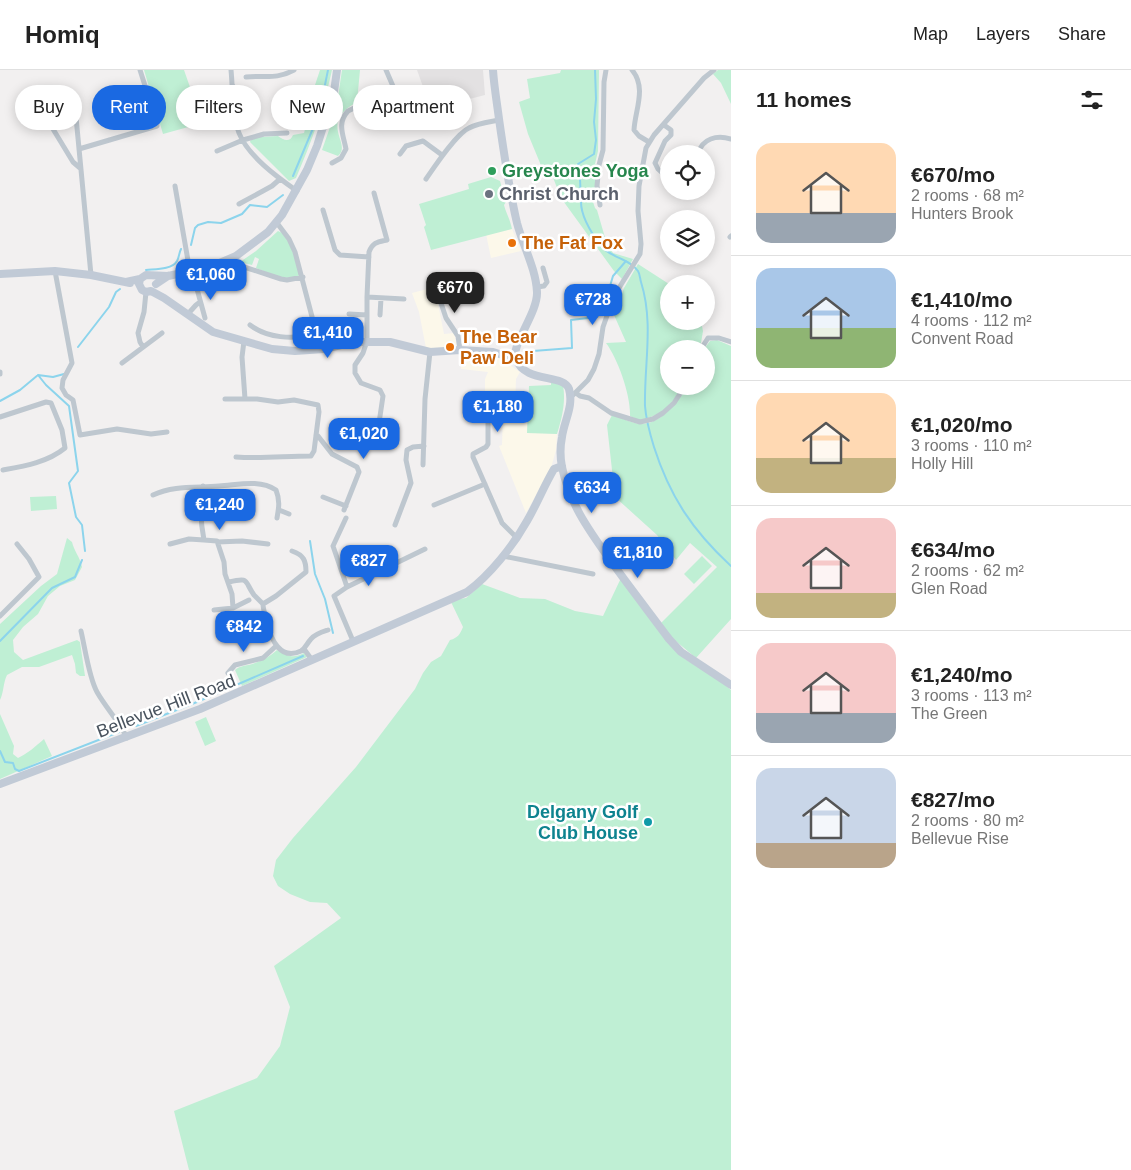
<!DOCTYPE html>
<meta charset="utf-8">
<style>
body{margin:0;font-family:Helvetica,sans-serif;background:#f2f2f2;color:#222;height:100vh;display:flex;flex-direction:column;font-size:19px;white-space:nowrap}
*{box-sizing:border-box;margin:0}
p{font-size:16px;color:#767676}
.icon{flex:none;width:28px;height:28px;fill:none;stroke:currentColor;stroke-width:2;stroke-linecap:round;stroke-linejoin:round}
.map{position:relative;flex:1;overflow:hidden}
.drawer{display:flex;flex-direction:column;background:#fff;width:400px}
.drawer>*{flex:none}
.guide{position:absolute;left:15px;top:15px;width:475px;height:45px;display:flex;gap:10px}
.tools{position:absolute;left:660px;top:75px;display:grid;gap:10px}
.tools a{display:grid;place-items:center;width:55px;height:55px;border-radius:50%;background:#fff;box-shadow:0 2px 12px #0003;font-size:25px}
.price{position:absolute;translate:-50% -42px;padding:0 11px;border-radius:10px;background:#1a69e2;color:#fff;font-size:16px;line-height:32px;filter:drop-shadow(0 1px 2px #0008)}
.price::after{content:'';position:absolute;left:50%;top:30px;width:15px;height:11px;margin-left:-8px;background:inherit;clip-path:polygon(0 0,100% 0,50% 100%)}
.price.selected{background:#222;color:#fff}
ul{padding:0;list-style:none}
li{display:flex;align-items:center;gap:15px;height:125px;padding:0 25px}
li+li{border-top:1px solid #e0e0e0}
li span{display:grid;place-items:center;flex:none;width:140px;height:100px;border-radius:15px;color:#555}
li>.icon{margin-inline-start:auto}
span .icon{width:60px;height:60px;fill:#fffc;stroke-width:1}
li b{font-size:21px}
h2{display:flex;justify-content:space-between;align-items:center;height:60px;padding:0 25px;font-size:21px}
.chip{padding:0 18px;border-radius:22px;background:#fff;box-shadow:0 2px 12px #0003;font-size:18px;line-height:45px}
.chip.selected{background:#1a69e2;color:#fff}
header{display:flex;align-items:center;gap:30px;box-sizing:border-box;height:70px;padding:0 25px;background:#fff;border-bottom:1px solid #e0e0e0}
header strong{font-size:24px}
nav{display:flex;gap:28px;margin-inline-start:auto;font-size:18px}
main{display:flex;flex:1;min-height:0}
.map>svg:first-child{display:block}
.commercial{fill:#fcf8ea}
.education{fill:#e3e1e2}
.green{fill:#bfefd4}
.lines{fill:none;stroke-linecap:round;stroke-linejoin:round}
.stream{stroke:#8cd4ec;stroke-width:2}
.street{stroke:#bec7cf;stroke-width:5}
.secondary{stroke:#c1cad6;stroke-width:8}
.leisure-dot{fill:#2e9e5b;stroke:#fff;stroke-width:2}
.worship-dot{fill:#6b7280;stroke:#fff;stroke-width:2}
.food-dot{fill:#e8710a;stroke:#fff;stroke-width:2}
.culture-dot{fill:#0f9aa8;stroke:#fff;stroke-width:2}
.labels{text-anchor:middle;stroke-width:5;stroke-linejoin:round;paint-order:stroke}
.leisure-label{font-size:18px;font-weight:bold;fill:#27864d;stroke:#fff;text-anchor:start}
.worship-label{font-size:18px;font-weight:bold;fill:#5b616d;stroke:#fff;text-anchor:start}
.food-label{font-size:18px;font-weight:bold;fill:#c56008;stroke:#fff;text-anchor:start}
.street-label{font-size:18px;fill:#48525d;stroke:#fff}
.culture-label{font-size:18px;font-weight:bold;fill:#0d838f;stroke:#fff;text-anchor:end}
</style>
<header>
<strong>Homiq</strong>
<nav><a>Map</a><a>Layers</a><a>Share</a></nav>
</header>
<main>
<div class="map">
<svg width="731" height="1100" viewBox="0 0 731 1100">
<rect width="100%" height="100%" fill="#f2f0f0"/>
<path class="commercial" d="M512,159L521,181L491,188L486,164Z
M431,218L434,228L437,229L444,264L454,263L457,277L431,279L426,278L419,242L412,223Z
M462,282L497,286L520,302L516,309L515,337H528L527,362L557,364L556,380L551,398L526,443L499,376L502,375L503,345L492,343L491,331L485,330V309L488,302L461,299Z"/>
<path class="education" d="M417,0H483L485,25L431,39Z"/>
<path class="green" d="M144,0H184L191,20L185,23L190,35L196,33L199,54L163,64Z
M320,0H332C324,38 311,73 296,108L289,111L250,72L251,69L260,67L278,66C283,70 290,73 293,65L304,63L316,15H315Z
M342,0H360L357,32C317,54 353,73 338,86L322,80L336,40Z
M561,0H599L598,81L595,94H598L596,129L593,132L595,138L597,140L606,171L613,183L633,189L622,209L614,201L561,128L552,105L542,103L540,93L528,64L519,32L530,28L527,9L560,3Z
M718,0H731V34L721,13L713,4Z
M491,107L500,111L506,132L504,135C506,143 510,149 512,159L431,180L424,157L426,155L419,134L469,119L468,114Z
M278,161C290,165 296,193 300,205C287,213 269,203 256,198L259,189L255,187L252,195L240,192L256,181Z
M638,194L669,214V251H701L703,261L700,279H669V316H684C669,337 665,343 640,351L630,346C631,326 618,289 606,273L626,272L614,245L624,218Z
M717,270L731,276V549L696,588L671,567L661,553L717,497L690,473L676,490L657,465L615,427L607,355L612,345C619,347 627,351 635,353C657,359 678,333 687,316H706V279H704L710,271Z
M551,312L563,315C566,332 562,348 557,364L527,363L529,316L551,315Z
M56,426L57,439L31,441L30,427Z
M67,468L72,472C74,481 80,487 82,497L75,510L60,516L48,526L38,544L23,557L13,570L14,582L23,590L77,570L80,572L85,606H80L76,603L75,594L72,585L39,597H22L7,605C3,613 4,622 0,630V554L41,516L57,504Z
M702,486L712,496L694,514L684,504Z
M621,508L660,561L685,589L719,610L731,620V1100H189L174,1041L257,1008L280,976L290,937L274,896L341,848L327,833L310,832L290,824L278,816L273,806L276,790L293,768L356,697L415,619L423,603L431,592L441,586L450,570C458,568 460,564 463,557L451,532L459,529L466,528L482,514L520,528L545,529L575,541L603,546Z
M277,580C287,586 293,589 304,583L307,587L242,616L235,600C240,595 248,596 255,593C264,590 270,586 277,580Z
M0,639V644L14,676L13,684L18,688C27,684 36,676 44,669L52,686L0,709Z
M206,647L216,671L205,676L195,652Z"/>
<g class="lines">
<path class="stream" d="M595,0L596,29L594,52L596,70L594,84L578,94C581,107 580,119 581,132C581,147 592,164 601,176C611,188 630,189 638,201C640,204 640,209 641,212C654,253 644,295 645,336C646,350 650,364 654,377C670,427 693,461 731,496
M293,106L319,44L328,0
M191,175L195,158L198,155L208,152L221,153L242,144L250,135L267,137L283,125
M146,200C154,199 172,200 177,191C179,188 179,183 181,179
M78,277L109,237L116,222L120,219
M533,281L572,278L571,250L597,247L607,226L613,206L626,191
M38,305L46,315L69,336L78,401L69,413L76,447L82,455L85,481
M0,331L20,320L38,305L53,307L64,304
M310,471L315,504L325,529L333,563
M0,571L52,518L75,507L82,490
M136,656L197,632L303,586
M0,681L5,692L13,693L15,699L19,701L119,662"/>
<path class="street" d="M231,0C233,20 232,44 239,63C248,86 277,107 297,121
M386,0L402,37
M632,0C647,18 635,40 634,60L639,66L649,72
M246,7C265,5 276,10 294,0
M191,28L233,16
M664,55L671,60V65L665,71L655,93L658,99L669,109
M79,79L157,56V53L140,0
M217,81L243,70L264,64L287,63
M400,84L406,76L423,71L442,85
M698,84C702,68 717,65 731,69
M332,93L341,88L346,79C343,64 337,53 348,41L394,19
M80,98L73,92L53,59L68,47L73,45L76,47L91,205
M426,109C435,96 456,64 469,58C478,53 489,52 499,50
M175,116L190,202
M374,123L387,170C378,172 373,172 369,182L367,227V271L363,283L355,295V303L361,313L380,320L383,326L379,353
M239,134L272,116L280,109
M600,135L597,116L599,95L603,80L604,12L606,0
M323,140L335,180L340,185L369,187
M730,167L731,166
M238,195L281,209L287,210L303,207
M55,201L72,293L63,310L62,318L66,325L73,330L80,365L117,359L151,364L167,362
M433,209L446,248L458,266L460,280
M537,217L544,216L547,212L543,198
M197,219L205,248
M367,227L404,229
M349,244L367,245
M187,245L196,235L200,232
M380,245L381,228
M250,255C267,268 293,270 313,264L315,258L295,182L289,169L277,153
M244,271L242,287L245,329
M143,277L140,272L138,263L144,242L146,222
M701,279L708,268H719L731,272
M122,293L162,263
M0,302V304
M576,323L580,326L589,328L611,343L640,352L653,349L663,343L674,333L685,316
M571,327L588,310L594,299L599,284L603,257L609,240L614,226L640,184L641,174L638,141L639,116L646,78L654,65L704,8L714,0
M225,329H257L278,332L294,330L318,335L319,342L314,381L311,386C286,386 261,389 236,387
M488,332V374L486,377L473,384V387L502,453L516,467
M0,347L46,332L51,333L62,360L65,378C48,392 25,396 3,400
M488,347H498
M316,365L318,366L332,384L357,397L359,402L344,440
M423,395L425,329L430,282
M203,416C200,435 200,451 204,470L217,471L224,492L225,504L232,524L233,538
M153,425C174,415 196,418 219,416C238,415 259,409 276,420C280,430 279,437 277,448
M323,427L346,436
M434,435L485,414
M279,440L289,444
M346,448L333,476L347,517
M395,455L411,413L406,390L407,380L413,377L424,376
M217,472L242,471L268,474
M170,474L189,469L204,470
M292,481C304,485 306,491 306,502L276,526L263,534C263,540 266,547 267,553C271,569 280,591 301,581C306,578 307,573 311,569C315,564 322,562 328,560
M503,486L593,504
M229,512C250,507 244,511 254,525C257,528 260,531 263,534
M214,540L233,538L249,530
M0,546L39,507L29,489L17,474
M81,561C85,578 89,608 97,622C106,638 119,651 127,668
M353,571L334,526L347,517L425,479
M304,579L312,590
M228,603L235,595L263,588L276,576"/>
<path class="secondary" d="M493,0C494,16 497,33 499,49C504,84 509,119 517,153C523,176 536,199 537,222C538,243 510,276 516,289C525,314 563,303 569,319C574,336 564,351 562,367C560,377 560,387 562,397C569,432 588,459 608,487C628,515 649,542 669,569L681,582L731,615
M0,204L55,201L91,205L130,213
M140,209L139,214L142,220L146,222L151,221L164,228L213,262L272,279L295,281L324,279L354,272H390L430,282L460,280L493,282L515,289
M126,212L140,209L146,205L168,206L210,197L236,186L268,162L282,145L307,100L317,76L334,22L337,0
M156,214L168,206
M0,714L200,639L467,522C490,505 513,476 527,451C537,434 544,416 554,399L562,396"/>
</g>
<circle class="leisure-dot" cx="492" cy="101" r="5"/>
<circle class="worship-dot" cx="489" cy="124" r="5"/>
<g class="food-dot">
<circle cx="512" cy="173" r="5"/>
<circle cx="450" cy="277" r="5"/>
</g>
<circle class="culture-dot" cx="648" cy="752" r="5"/>
<g class="labels">
<g class="leisure-label">
<text x="502" y="107">Greystones Yoga</text>
</g>
<g class="worship-label">
<text x="499" y="130">Christ Church</text>
</g>
<g class="food-label">
<text x="522" y="179">The Fat Fox</text>
<text x="460" y="273">The Bear<tspan x="460" dy="21">Paw Deli</tspan></text>
</g>
<g class="street-label">
<text transform="translate(166 636) rotate(-21)" y="6">Bellevue Hill Road</text>
</g>
<g class="culture-label">
<text x="638" y="748">Delgany Golf<tspan x="638" dy="21">Club House</tspan></text>
</g>
</g>
</svg>
<div class="tools">
<a><svg class="icon" aria-label="locate" viewBox="0 0 24 24"><circle cx="12" cy="12" r="6"/><path d="M12 2v4M12 18v4M2 12h4M18 12h4"/></svg></a>
<a><svg class="icon" aria-label="layers" viewBox="0 0 24 24"><path d="M12 4l9 5-9 5-9-5zM3 14l9 5 9-5"/></svg></a>
<a>+</a>
<a>−</a>
</div>
<b class="price" style="left:211px;top:231px">€1,060</b>
<b class="price selected" style="left:455px;top:244px">€670</b>
<b class="price" style="left:593px;top:256px">€728</b>
<b class="price" style="left:328px;top:289px">€1,410</b>
<b class="price" style="left:498px;top:363px">€1,180</b>
<b class="price" style="left:364px;top:390px">€1,020</b>
<b class="price" style="left:592px;top:444px">€634</b>
<b class="price" style="left:220px;top:461px">€1,240</b>
<b class="price" style="left:638px;top:509px">€1,810</b>
<b class="price" style="left:369px;top:517px">€827</b>
<b class="price" style="left:244px;top:583px">€842</b>
<div class="guide">
<a class="chip">Buy</a>
<a class="chip selected">Rent</a>
<a class="chip">Filters</a>
<a class="chip">New</a>
<a class="chip">Apartment</a>
</div>
</div>
<section class="drawer">
<h2>11 homes<svg class="icon" aria-label="filters" viewBox="0 0 24 24"><path d="M4 7h16M4 17h16"/><circle cx="9" cy="7" r="2"/><circle cx="15" cy="17" r="2"/></svg></h2>
<ul>
<li><span style="background:linear-gradient(#ffd9b3 70%,#9aa5b1 0)"><svg class="icon" aria-label="home" viewBox="0 0 24 24"><path d="M3 11l9-7 9 7M6 9v11h12V9"/></svg></span><div><b>€670/mo</b><p>2 rooms · 68 m²</p><p>Hunters Brook</p></div></li>
<li><span style="background:linear-gradient(#a9c7e8 60%,#8fb573 0)"><svg class="icon" aria-label="home" viewBox="0 0 24 24"><path d="M3 11l9-7 9 7M6 9v11h12V9"/></svg></span><div><b>€1,410/mo</b><p>4 rooms · 112 m²</p><p>Convent Road</p></div></li>
<li><span style="background:linear-gradient(#ffd9b3 65%,#c2b280 0)"><svg class="icon" aria-label="home" viewBox="0 0 24 24"><path d="M3 11l9-7 9 7M6 9v11h12V9"/></svg></span><div><b>€1,020/mo</b><p>3 rooms · 110 m²</p><p>Holly Hill</p></div></li>
<li><span style="background:linear-gradient(#f6c9c9 75%,#c2b280 0)"><svg class="icon" aria-label="home" viewBox="0 0 24 24"><path d="M3 11l9-7 9 7M6 9v11h12V9"/></svg></span><div><b>€634/mo</b><p>2 rooms · 62 m²</p><p>Glen Road</p></div></li>
<li><span style="background:linear-gradient(#f6c9c9 70%,#9aa5b1 0)"><svg class="icon" aria-label="home" viewBox="0 0 24 24"><path d="M3 11l9-7 9 7M6 9v11h12V9"/></svg></span><div><b>€1,240/mo</b><p>3 rooms · 113 m²</p><p>The Green</p></div></li>
<li><span style="background:linear-gradient(#c9d6e8 75%,#b9a48a 0)"><svg class="icon" aria-label="home" viewBox="0 0 24 24"><path d="M3 11l9-7 9 7M6 9v11h12V9"/></svg></span><div><b>€827/mo</b><p>2 rooms · 80 m²</p><p>Bellevue Rise</p></div></li>
</ul>
</section>
</main>
